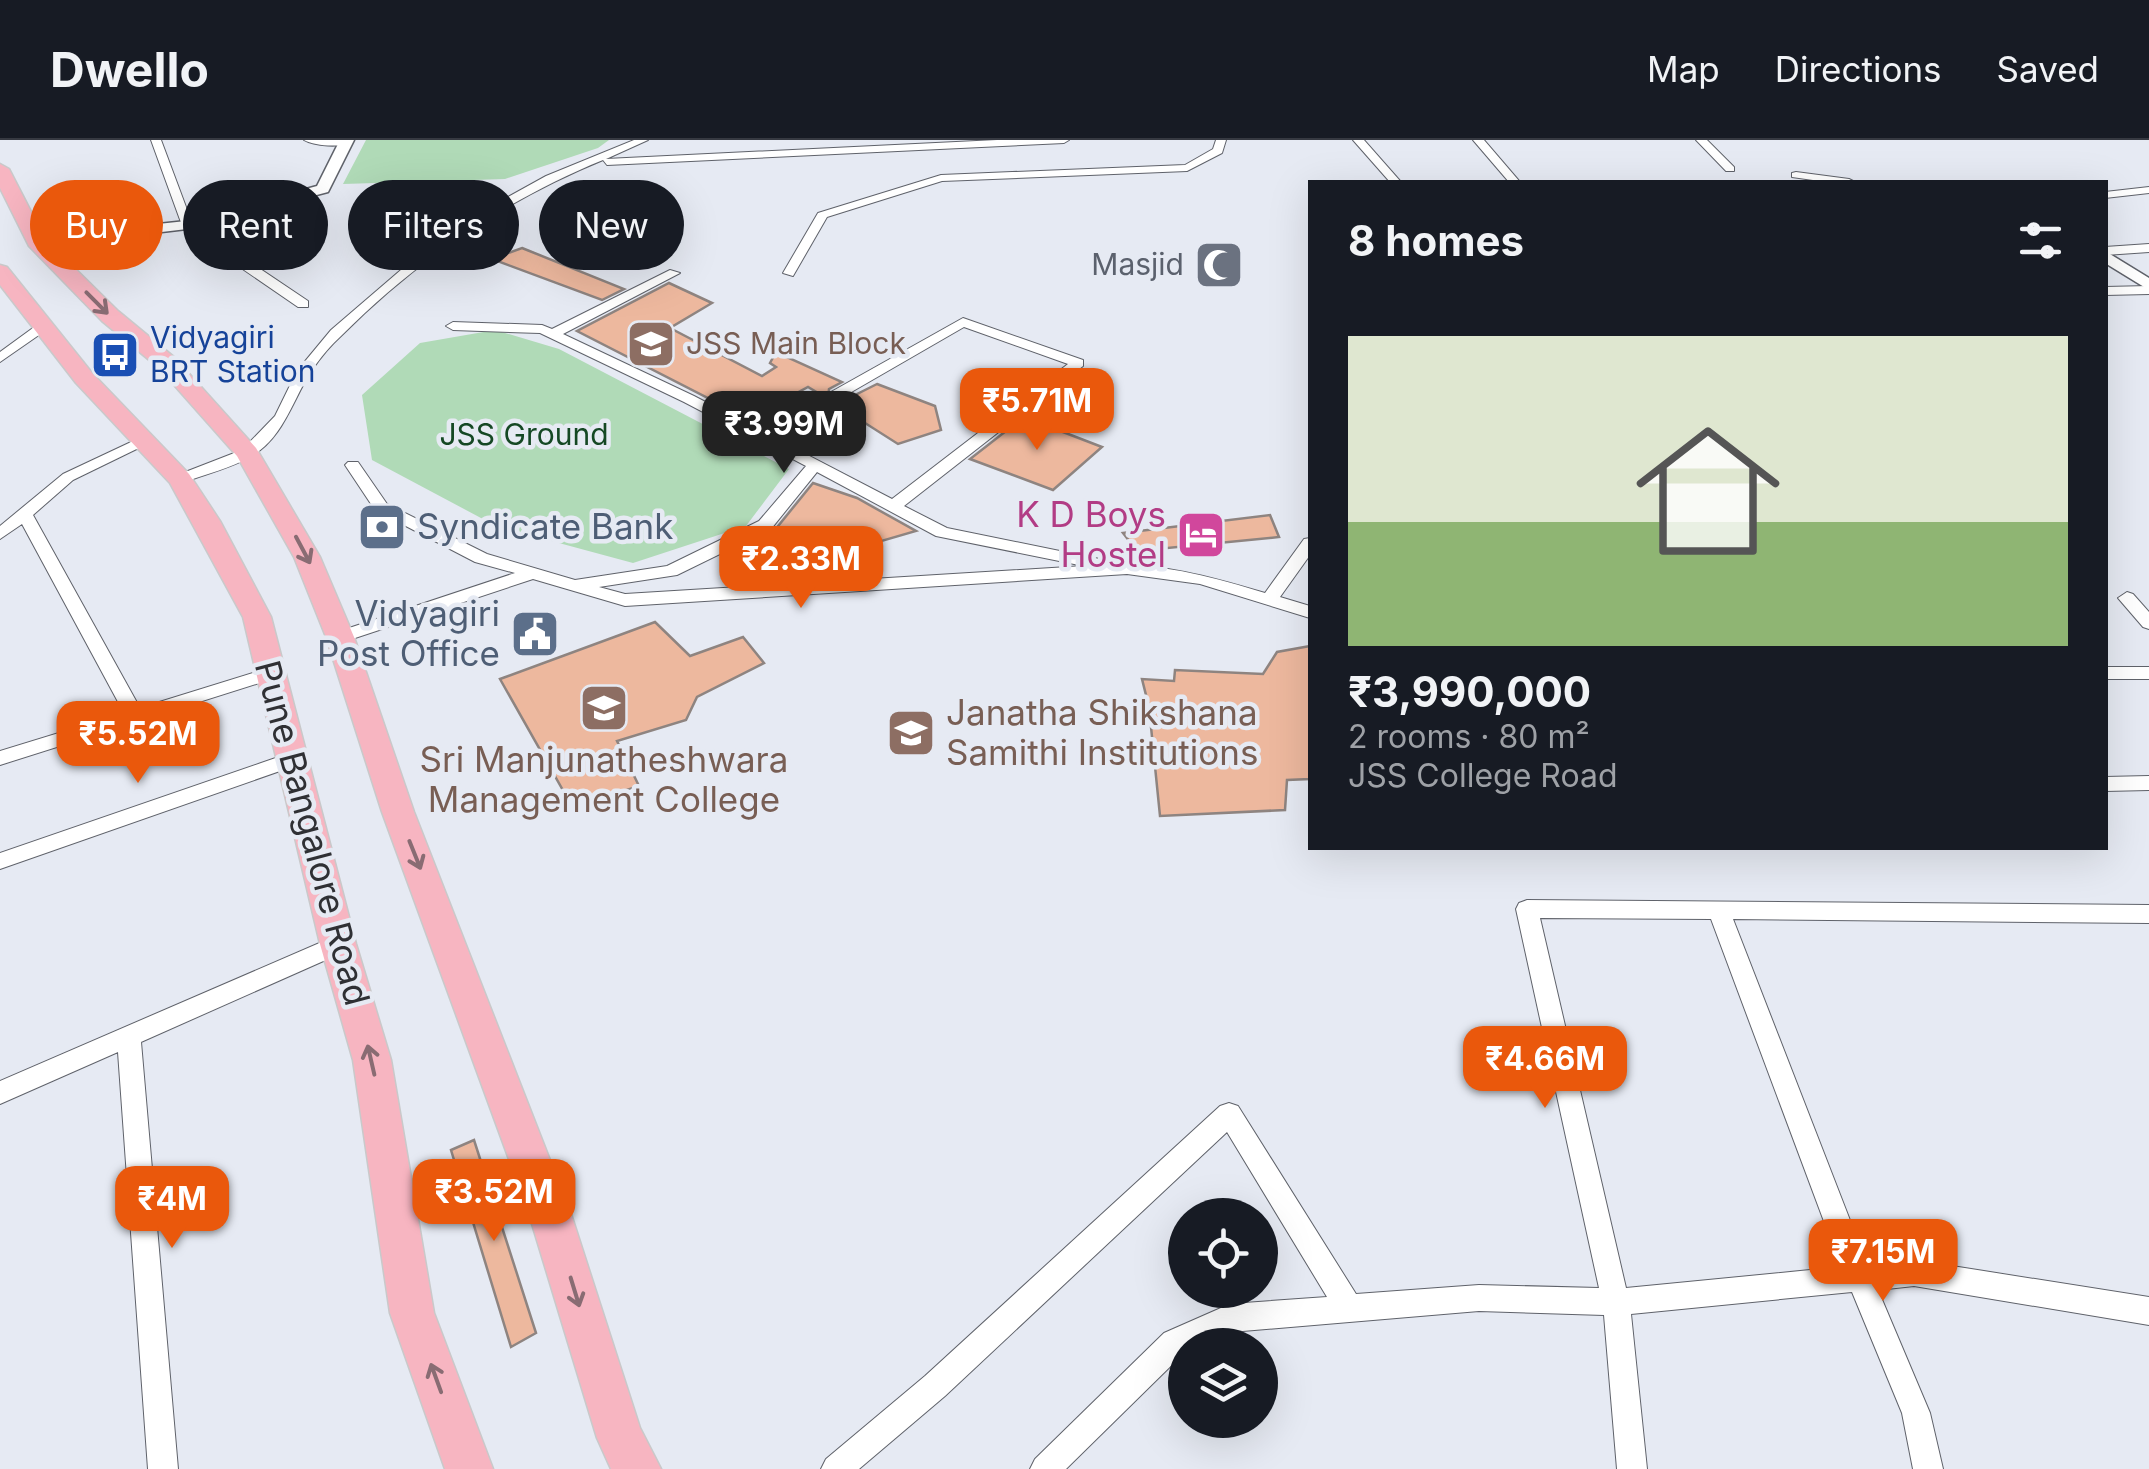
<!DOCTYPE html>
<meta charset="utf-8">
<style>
body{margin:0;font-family:Inter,sans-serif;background:#20242c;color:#f1f3f6;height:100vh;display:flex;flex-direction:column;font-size:38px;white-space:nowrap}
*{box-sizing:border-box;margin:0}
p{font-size:32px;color:#9ea1a6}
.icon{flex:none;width:55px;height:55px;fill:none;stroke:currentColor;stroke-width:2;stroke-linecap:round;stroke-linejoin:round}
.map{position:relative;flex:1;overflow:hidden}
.drawer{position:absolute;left:1308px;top:40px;width:800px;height:670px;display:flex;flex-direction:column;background:#171b24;border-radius:0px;box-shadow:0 10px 40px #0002}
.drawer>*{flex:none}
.top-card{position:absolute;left:30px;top:40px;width:950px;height:90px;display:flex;gap:20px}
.controls{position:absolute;left:1168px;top:1058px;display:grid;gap:20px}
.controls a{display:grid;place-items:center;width:110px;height:110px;border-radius:50%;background:#171b24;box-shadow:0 10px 40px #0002;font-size:50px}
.price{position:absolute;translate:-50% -85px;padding:0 22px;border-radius:20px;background:#ea580c;color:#fff;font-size:32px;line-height:65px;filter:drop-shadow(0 2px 5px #0008)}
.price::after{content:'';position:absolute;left:50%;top:60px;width:30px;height:22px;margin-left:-15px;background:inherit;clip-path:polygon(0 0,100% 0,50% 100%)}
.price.active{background:#222;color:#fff}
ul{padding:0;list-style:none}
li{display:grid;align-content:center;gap:20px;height:530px;padding:0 40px}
li span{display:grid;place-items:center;height:310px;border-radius:0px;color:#555}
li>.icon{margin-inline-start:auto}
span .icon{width:180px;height:180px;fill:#fffc;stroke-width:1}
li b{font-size:42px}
h2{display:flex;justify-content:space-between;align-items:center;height:120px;padding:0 40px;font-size:42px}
.tag{padding:0 35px;border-radius:45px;background:#171b24;box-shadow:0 10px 40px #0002;font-size:35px;line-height:90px}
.tag.active{background:#ea580c;color:#fff}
header{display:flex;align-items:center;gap:60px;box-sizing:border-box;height:140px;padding:0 50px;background:#171b24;border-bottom:2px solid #363941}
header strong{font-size:48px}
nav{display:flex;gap:55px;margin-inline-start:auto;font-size:35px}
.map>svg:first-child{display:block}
.green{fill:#b0dab7}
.building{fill:#edb89e;stroke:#8e8480;stroke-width:2.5}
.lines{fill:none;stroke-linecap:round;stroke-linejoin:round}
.minor-casing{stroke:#5f626a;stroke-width:2}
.tertiary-casing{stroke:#5f626a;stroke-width:3}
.primary-casing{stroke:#c9c9ca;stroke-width:3}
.minor{fill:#fff;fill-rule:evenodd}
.tertiary{fill:#fff;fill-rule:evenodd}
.primary{fill:#f7b5c1;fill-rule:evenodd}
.oneway{stroke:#896c73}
.labels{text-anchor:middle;stroke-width:9;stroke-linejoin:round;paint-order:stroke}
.far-worship-label{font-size:30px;fill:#5b616d;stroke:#e6eaf3;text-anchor:end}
.far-transit-label{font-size:30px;fill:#164399;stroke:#e6eaf3;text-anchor:start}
.far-education-label{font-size:30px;fill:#785e54;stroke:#e6eaf3;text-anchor:start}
.far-park-label{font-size:30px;fill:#154824;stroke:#e6eaf3}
.hotel-label{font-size:35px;fill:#b23c85;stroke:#e6eaf3;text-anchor:end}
.service-label{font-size:35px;fill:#4e5e75;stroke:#e6eaf3;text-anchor:start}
.education-label{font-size:35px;fill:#785e54;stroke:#e6eaf3;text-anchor:start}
.street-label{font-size:35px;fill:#2f3034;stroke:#e6eaf3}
</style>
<header>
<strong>Dwello</strong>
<nav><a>Map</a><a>Directions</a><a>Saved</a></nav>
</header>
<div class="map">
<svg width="2149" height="1329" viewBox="0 0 2149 1329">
<rect width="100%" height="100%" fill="#e6eaf3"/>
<path class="green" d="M366,0H609L598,8L505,39L343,44Z
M495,190L559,209L789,329L746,386L633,423L496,386L372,320L362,255L420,203Z"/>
<path class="building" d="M522,108L624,149L602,160L492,119Z
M669,143L712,163L670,188L762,236L776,227L770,223L776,212L842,242L829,249L828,259L808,247L749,279L577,191Z
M877,244L935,266L941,290L898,304L832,262L843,261Z
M1024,277L1102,307L1053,350L970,319Z
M813,343L857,358L916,391L754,438L741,413L774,391Z
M1270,375L1279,397L1137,411L1123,393Z
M655,482L690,516L743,497L764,523L697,557L686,580L617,601L639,646L573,668L500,539Z
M1310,506V639L1287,640L1285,670L1160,676L1149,567L1142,539L1174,541L1175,530L1263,534L1277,512Z
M474,1000L536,1193L511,1207L451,1010Z"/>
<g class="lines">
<g class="minor-casing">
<path id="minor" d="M151,0H161L192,83L308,161V167H298L183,88Z
M304,0H350L351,2C341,8 314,6 304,0Z
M634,0H648L606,19L997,0H1069L1064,3L607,25L603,20C505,60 416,121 342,195C331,205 320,218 312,230C292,260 284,298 250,317C231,328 206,334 185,342H175V336L242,310L275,276L297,231L331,190L409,123L486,69L546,36Z
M1216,0H1226L1222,13L1187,31L942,41L827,77L793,136L783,133L818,73L941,35L1185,25L1213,9Z
M1353,0H1364L1401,42H1390Z
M1473,0H1484L1520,42H1509Z
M1696,0H1707L1734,27V31H1726Z
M1796,32L1849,39L1855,42H1827L1792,37V33Z
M2149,47V53L2105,58V52Z
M2149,104V112L2105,115V107Z
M670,130L680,133L563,194L694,256L892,359L1068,224L964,187L841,258H831V252L963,178L1083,220V226L904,366L947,388L1094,418L1100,419L1101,425C1158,422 1212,437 1265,453L1304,399L1310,398V415L1280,457L1310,466V478L1200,444L1127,434L625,466L533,439L346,501H334L331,497L334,493L515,433L475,422L375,370L345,325L348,322H358L387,364L487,414L575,440L667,426L759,381L806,326L684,262L540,193L453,190L446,186L453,182L542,185L552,189ZM817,332L936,396L1084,426L625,454L599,447L677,435L771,389Z
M2149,146V154L2105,155V147Z
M37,185L49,188L0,222V212Z
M146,295L153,299L151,302L73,340L33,375L140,568L269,528L278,534L275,538L0,625V611L124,573L22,384L0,399V386L63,334Z
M2127,452L2133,454L2149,472V489L2143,487L2118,458Z
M2105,527H2149V539H2105Z
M293,612L300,614L303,619L300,624L0,729V713Z
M2149,636V650L2105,651V637Z
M1527,760L2149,765V783L1733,779L1867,1124L1914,1120L2149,1157V1185L1914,1146L1878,1150L1930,1273L1943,1329H1913L1902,1273L1852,1152L1631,1174L1647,1329H1617L1604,1175L1479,1171L1231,1192L1201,1205H1185V1212L1066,1329H1030L1035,1319L1164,1193L1230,1164L1327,1157L1227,992L945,1256L859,1329H821L826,1319L925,1236L1220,966L1229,963L1238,966L1356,1154L1479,1145L1599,1148L1516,769L1519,763ZM1540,778L1711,779L1841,1127L1626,1148Z
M338,795L346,797L349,804L346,811L141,902L178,1329H148L118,912L0,964V941Z"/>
</g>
<g class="tertiary-casing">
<path id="tertiary" d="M340,0H354L328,52L187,89L36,107L28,102L36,97L186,81L317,46Z
M2105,111L2149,138V150L2105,123Z"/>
</g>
<g class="primary-casing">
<path id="primary" d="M0,24L9,29L45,99L118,171L175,218L256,308L320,417L354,497L414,672L571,1074L640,1288L661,1329H611L597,1298L529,1074L382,672L326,497L294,417L237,316L159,228L102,181L29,106L0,48Z
M0,125L7,127L92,233L189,334L220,381L271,477L356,804L391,920L434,1173L493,1329H445L390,1173L353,920L320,804L243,477L170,343L76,243L0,145Z"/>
</g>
<use href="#minor" class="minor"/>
<use href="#tertiary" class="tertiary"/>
<use href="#primary" class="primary"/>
</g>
<defs><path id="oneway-shaft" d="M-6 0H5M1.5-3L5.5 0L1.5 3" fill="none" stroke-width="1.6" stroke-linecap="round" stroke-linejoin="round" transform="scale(2.5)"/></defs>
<g class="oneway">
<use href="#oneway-shaft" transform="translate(97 163) rotate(45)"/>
<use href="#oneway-shaft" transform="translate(303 410) rotate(62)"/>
<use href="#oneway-shaft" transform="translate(415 715) rotate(68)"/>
<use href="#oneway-shaft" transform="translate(371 920) rotate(-103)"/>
<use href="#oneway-shaft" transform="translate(575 1152) rotate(73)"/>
<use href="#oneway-shaft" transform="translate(436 1238) rotate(-110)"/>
</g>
<defs>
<g id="mosque-square" transform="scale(2.5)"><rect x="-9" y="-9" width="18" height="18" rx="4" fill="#6b7280" stroke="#e6eaf3"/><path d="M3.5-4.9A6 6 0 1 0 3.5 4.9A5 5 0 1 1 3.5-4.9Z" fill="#fff"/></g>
<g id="university-square" transform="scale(2.5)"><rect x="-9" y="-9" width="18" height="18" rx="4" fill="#8d6e63" stroke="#e6eaf3"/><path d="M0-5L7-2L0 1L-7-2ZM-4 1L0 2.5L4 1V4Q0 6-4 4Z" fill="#fff"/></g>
<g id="bus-square" transform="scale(2.5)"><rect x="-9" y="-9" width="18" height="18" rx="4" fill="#1a4fb4" stroke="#e6eaf3"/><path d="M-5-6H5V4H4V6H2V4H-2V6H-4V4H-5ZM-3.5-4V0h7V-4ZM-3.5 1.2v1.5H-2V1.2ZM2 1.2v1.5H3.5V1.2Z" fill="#fff"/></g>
<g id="bank-square" transform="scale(2.5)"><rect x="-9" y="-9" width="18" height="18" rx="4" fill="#5c6f8a" stroke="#e6eaf3"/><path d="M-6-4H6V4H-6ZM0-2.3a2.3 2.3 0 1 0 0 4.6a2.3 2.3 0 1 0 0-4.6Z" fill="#fff"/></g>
<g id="hotel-square" transform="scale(2.5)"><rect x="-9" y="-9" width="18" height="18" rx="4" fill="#d1479c" stroke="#e6eaf3"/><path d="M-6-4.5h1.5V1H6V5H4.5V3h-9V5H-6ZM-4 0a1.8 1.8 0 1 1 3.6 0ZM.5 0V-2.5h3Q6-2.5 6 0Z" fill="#fff"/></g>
<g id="civic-square" transform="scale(2.5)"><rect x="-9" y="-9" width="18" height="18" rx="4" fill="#5c6f8a" stroke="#e6eaf3"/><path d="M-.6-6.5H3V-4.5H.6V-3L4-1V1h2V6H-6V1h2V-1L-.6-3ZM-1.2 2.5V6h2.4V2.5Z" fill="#fff"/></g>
</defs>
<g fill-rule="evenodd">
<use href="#mosque-square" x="1219" y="125"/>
<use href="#university-square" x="651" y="204"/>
<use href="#bus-square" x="115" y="215"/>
<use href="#bank-square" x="382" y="387"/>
<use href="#hotel-square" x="1201" y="395"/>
<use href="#civic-square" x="535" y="494"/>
<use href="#university-square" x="604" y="568"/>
<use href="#university-square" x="911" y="593"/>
</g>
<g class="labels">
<g class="far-worship-label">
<text x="1184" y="135">Masjid</text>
</g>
<g class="far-transit-label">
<text x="150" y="208">Vidyagiri<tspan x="150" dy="34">BRT Station</tspan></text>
</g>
<g class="far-education-label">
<text x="686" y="214">JSS Main Block</text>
</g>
<g class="far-park-label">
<text x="524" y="305">JSS Ground</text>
</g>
<g class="hotel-label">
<text x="1166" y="387">K D Boys<tspan x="1166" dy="40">Hostel</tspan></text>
</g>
<g class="service-label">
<text x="417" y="399">Syndicate Bank</text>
<text x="500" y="486" text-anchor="end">Vidyagiri<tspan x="500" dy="40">Post Office</tspan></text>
</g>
<g class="education-label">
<text x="946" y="585">Janatha Shikshana<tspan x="946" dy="40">Samithi Institutions</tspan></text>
<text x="604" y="632" text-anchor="middle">Sri Manjunatheshwara<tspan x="604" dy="40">Management College</tspan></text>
</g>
<g class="street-label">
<text transform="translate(312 693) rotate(75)" y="12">Pune Bangalore Road</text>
</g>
</g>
</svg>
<div class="controls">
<a><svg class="icon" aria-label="locate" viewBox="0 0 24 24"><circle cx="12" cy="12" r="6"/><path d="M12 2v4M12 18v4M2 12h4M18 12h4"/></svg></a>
<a><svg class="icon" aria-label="layers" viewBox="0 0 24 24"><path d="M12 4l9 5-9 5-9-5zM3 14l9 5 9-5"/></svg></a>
</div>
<b class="price" style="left:1037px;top:313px">₹5.71M</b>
<b class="price active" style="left:784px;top:336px">₹3.99M</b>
<b class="price" style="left:801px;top:471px">₹2.33M</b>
<b class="price" style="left:138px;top:646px">₹5.52M</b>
<b class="price" style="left:1545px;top:971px">₹4.66M</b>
<b class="price" style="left:494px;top:1104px">₹3.52M</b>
<b class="price" style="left:172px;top:1111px">₹4M</b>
<b class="price" style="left:1883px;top:1164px">₹7.15M</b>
<div class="top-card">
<a class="tag active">Buy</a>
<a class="tag">Rent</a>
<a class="tag">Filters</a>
<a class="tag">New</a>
</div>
<section class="drawer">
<h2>8 homes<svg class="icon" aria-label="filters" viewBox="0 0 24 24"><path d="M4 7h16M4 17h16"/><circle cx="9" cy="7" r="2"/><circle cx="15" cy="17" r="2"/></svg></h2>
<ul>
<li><span style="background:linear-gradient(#dfe7d0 60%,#8fb573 0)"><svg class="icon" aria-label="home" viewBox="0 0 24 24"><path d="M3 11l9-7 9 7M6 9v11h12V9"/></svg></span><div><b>₹3,990,000</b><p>2 rooms · 80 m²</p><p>JSS College Road</p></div></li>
</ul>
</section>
</div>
